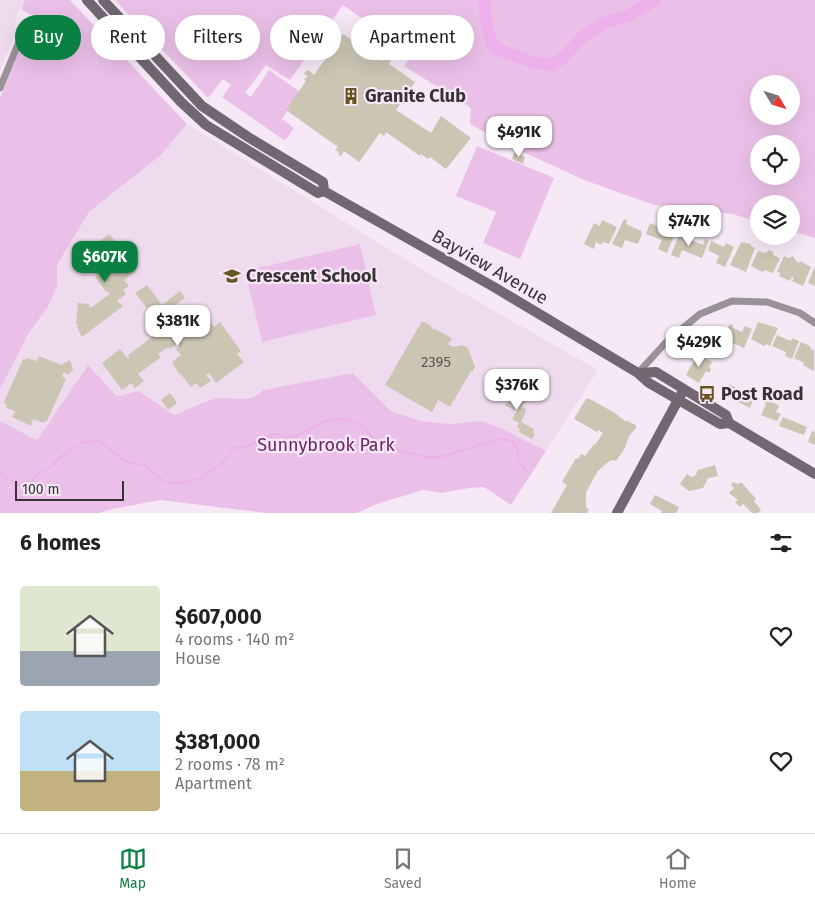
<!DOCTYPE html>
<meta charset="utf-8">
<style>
body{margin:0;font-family:"Fira Sans",sans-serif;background:#f6f6f6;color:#222;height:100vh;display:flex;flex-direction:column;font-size:19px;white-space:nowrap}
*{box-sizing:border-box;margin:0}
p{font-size:16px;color:#767676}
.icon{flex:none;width:28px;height:28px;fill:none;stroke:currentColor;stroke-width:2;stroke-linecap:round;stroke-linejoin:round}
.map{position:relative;height:513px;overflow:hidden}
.drawer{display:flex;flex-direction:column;background:#fff;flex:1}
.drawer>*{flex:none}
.top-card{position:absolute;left:15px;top:15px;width:500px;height:45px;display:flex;gap:10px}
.needle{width:32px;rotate:128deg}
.fabs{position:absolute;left:750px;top:75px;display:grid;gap:10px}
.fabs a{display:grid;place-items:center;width:50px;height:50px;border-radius:50%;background:#fff;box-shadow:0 5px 20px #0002;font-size:25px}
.scale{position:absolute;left:15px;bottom:12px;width:109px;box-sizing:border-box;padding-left:5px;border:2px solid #383237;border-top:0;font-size:14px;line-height:18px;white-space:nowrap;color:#383237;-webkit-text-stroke:4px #f7e8f6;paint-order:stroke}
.price{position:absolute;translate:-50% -42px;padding:0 11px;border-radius:10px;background:#fff;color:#222;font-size:16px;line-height:32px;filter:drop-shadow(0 1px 2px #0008)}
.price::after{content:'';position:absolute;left:50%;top:30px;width:15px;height:11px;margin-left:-8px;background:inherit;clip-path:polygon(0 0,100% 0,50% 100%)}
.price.on{background:#0b8043;color:#fff}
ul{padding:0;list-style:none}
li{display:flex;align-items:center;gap:15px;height:125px;padding:0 20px}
li span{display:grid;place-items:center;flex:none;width:140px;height:100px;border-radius:5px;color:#555}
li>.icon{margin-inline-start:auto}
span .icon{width:60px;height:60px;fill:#fffc;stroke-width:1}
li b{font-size:21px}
h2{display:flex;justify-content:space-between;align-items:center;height:60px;padding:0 20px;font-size:21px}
.chip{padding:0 18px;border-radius:22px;background:#fff;box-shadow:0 5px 20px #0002;font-size:18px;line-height:45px}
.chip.on{background:#0b8043;color:#fff}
.dock{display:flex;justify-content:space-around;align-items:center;height:70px;border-top:1px solid #e0e0e0;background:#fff;font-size:14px;color:#767676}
.dock a{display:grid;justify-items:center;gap:2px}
.dock .on{color:#0b8043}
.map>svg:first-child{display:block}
.built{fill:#efdbee}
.green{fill:#ebc0e8;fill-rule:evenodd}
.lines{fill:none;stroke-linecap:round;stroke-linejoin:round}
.stream{stroke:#eeb0eb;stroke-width:2}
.river{stroke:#eeb0eb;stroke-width:12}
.building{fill:#cbc5b3}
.street{stroke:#999298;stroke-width:7}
.secondary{stroke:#706770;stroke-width:10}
.labels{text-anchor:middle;stroke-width:4.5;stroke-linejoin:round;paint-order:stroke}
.number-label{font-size:15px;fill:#5d5756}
.poi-label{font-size:18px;font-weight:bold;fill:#383237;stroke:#f7e8f6;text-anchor:start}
.street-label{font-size:18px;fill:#383237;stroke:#f7e8f6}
.park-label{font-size:18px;fill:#6b246a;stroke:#f7e8f6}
</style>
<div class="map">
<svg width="815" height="513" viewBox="0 0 815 513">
<rect width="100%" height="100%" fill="#f7e8f6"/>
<path class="built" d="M0,0H25L17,14L15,27L16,31L0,72Z
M187,124L411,263L598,370L546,451L503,429L482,421L449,424L421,421L391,411L353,373L242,400L215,399L174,415L139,391L117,396L88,365L37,440L0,421V389L29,333L49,305L57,286V265L89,212L161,155Z"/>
<path class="green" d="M25,0H70L187,124L161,155L89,212L57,265V286L49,305L29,333L0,389V98L33,16L21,9Z
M115,0H815V238L791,231V204H759V222L732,214L654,205L584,180L508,145L470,124L471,108L404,66L413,54L343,5L290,80L266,65L245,93L251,97L269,70L300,92L282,119L294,128L285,141L222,97L231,85L223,79L208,98ZM759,84H791V116H759ZM759,144H791V176H759Z
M477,146L554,178L520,259L483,243L496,212L456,196Z
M360,244L376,315L262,342L245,271Z
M88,365L117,396L139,391L174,415C187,410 201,403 214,399C230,396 251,405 263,390L353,373L391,411L421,421L449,424L482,421L503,429L546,451L511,505L484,487L469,488L441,493L423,490L377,504L357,513H266L160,500L113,509L99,513H0V421L37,440Z"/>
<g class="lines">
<path class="stream" d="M0,473L15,483L29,487L35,476L49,468L65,453L84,442L100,441L124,461L145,466L166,483H182L200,478L222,463L234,448L249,446L267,436L278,434L288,437L298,435L323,422L339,419L352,421L360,425L382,446L426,457H440L499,439L512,441L518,451V460L527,471"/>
<path class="river" d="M484,0L487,26L494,48L532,62L552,65L564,57L582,37L604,23L629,15L655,0"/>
</g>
<path class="building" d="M343,34L383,61L385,58L391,61L389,64L415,82L396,110L431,133L441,116L471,138L446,169L430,157L428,159L421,154L420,156L386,132L384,136L380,133L359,162L344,151L341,156L338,154L339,152L335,150L338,147L286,110L306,81L304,80L308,76L304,74L306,71L308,70L314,75Z
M514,153L525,157L523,164L512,159Z
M624,219L627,220L626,224L641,231L642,234L638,244L625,240L622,248L612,244Z
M602,220L617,227L609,244L603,242L601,245L596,242L594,249L584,244L594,223L600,226Z
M650,223L675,233L667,253L658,249L662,240L646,234Z
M109,234L121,248L120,249L136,271L124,280L129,286L123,290L126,294L117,301L123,306L82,337L77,327L78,324H76L78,303L89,304V307H92L110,294L109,292L107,293L95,277L97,275L88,263L86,264L81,255Z
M679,235L703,245L705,239L709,240L702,258L682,250L679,258L671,255Z
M711,241L724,247L726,243L734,247L725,267L716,263L719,256L708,250Z
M741,242L751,244V246L755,248L746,272L739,269L740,268H737L730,265Z
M769,250L773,252V255L780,258L773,273L765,270L764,272L760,271L751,266L758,251L766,253Z
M784,256L789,258L793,256L796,261L799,263L800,261L811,267L803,286L792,281L794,278L792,277L790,281L779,276L781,273L777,272Z
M815,266V286L808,283Z
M147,285L162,305L180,291L185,298L171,308H173L177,314L189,306L191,309L193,308L198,315L191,320L197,327L199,325L202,330L211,323L214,327L220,322L241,351L237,354L244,362L216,383L209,373L206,375L211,381L200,388L196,383L191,387L180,373L179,374L172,362L181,355L176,349L180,347L177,344L170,349L168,347L158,354L161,357L138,374L144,381L135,388L131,383L122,390L102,363L120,349L128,359L129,358L128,355L168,325L160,313L159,314L154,311L151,313L135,293Z
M422,321L431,326L432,331L433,328L452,338L448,344L453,347L462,345L468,348L475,367L472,372L471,371L450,407L438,400L432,412L385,385Z
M758,322L778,328L770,346L766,344L764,346L751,339Z
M730,324L733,325V328L742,332L745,326L752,329L744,348L728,341L729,339L727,338L730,334L726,330Z
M711,330L720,335L713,348L717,350L712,359L695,349L700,341L704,343Z
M777,335L791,341L792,338L799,341L792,359L785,356L786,352L772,346Z
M801,342L808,345L811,347L810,349L814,350V371L808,368L803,365L804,363L794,358Z
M698,354L712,362L709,367L711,369L709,373L706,371L699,383L686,375Z
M39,356L61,365L70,360L73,370L68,375L64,372L62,376L66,379L47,421H45L44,423L33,419L31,426L12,417L15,411L6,408L7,405L4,402L23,359L26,360L27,358L37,361Z
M729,384L749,394L748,396L754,398L750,408L724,395Z
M503,387L520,395L519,397L526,400L522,407L526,409L525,410L526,411L521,422L534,429L533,433L535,434L532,439L519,432L520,429L517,427L519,423L512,419L517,411L505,406L508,401L499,395Z
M170,393L177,403L168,410L161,400Z
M588,398L615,413L625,421H627L636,425V428L629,436L625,448L616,461L613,460L608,462L598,471L586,492V508L589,509L587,513H551L567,485L562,482L576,458L578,459L581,454L585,456L594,444L595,445L603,433L598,430L597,432L574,419L586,399Z
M768,399L779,406L776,412L781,414L777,421L761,415L766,404L764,403Z
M783,417L807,427L804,435L779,426Z
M812,431L815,432V445L808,442Z
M715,465L718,476L708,478L703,488L689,491L680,484L687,474L691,477L695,476L698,470Z
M733,482L738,484L741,482L756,499L754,501L761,510L758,513H752L743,504L740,507L735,502L738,500L729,493L734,488L731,485Z
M655,495L679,507L676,513H661L662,511L650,504Z"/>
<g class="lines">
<path class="street" d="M0,88L23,32
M638,373L668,340L700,314L732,301L767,302L800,313L815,323"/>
<path class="secondary" d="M87,0L181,102L206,125L318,193L324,191L494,287L638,373L649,383L720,424L729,423L815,474
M103,0L202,106L248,137L323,182L324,191
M638,373L656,372L726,415L729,423
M617,513L684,389"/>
</g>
<defs>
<g id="building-bare" transform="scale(1.35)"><path d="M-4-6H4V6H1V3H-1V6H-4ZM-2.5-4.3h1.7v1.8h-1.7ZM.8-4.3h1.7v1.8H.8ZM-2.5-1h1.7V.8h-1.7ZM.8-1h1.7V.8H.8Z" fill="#652" stroke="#f7e8f6" stroke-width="2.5" paint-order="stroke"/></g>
<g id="school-bare" transform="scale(1.35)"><path d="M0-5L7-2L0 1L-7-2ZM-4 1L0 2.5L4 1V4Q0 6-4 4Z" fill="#652" stroke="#f7e8f6" stroke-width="2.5" paint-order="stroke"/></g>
<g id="bus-bare" transform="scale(1.35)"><path d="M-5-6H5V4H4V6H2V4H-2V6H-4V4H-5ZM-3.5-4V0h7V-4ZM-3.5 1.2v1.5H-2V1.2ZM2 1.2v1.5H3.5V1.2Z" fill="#652" stroke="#f7e8f6" stroke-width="2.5" paint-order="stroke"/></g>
</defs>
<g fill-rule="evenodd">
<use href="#building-bare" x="351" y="96"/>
<use href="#school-bare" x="232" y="276"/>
<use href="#bus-bare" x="707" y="394"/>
</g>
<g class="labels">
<g class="number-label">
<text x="436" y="367">2395</text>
</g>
<g class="poi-label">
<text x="365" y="102">Granite Club</text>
<text x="246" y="282">Crescent School</text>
<text x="721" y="400">Post Road</text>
</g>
<g class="street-label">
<text transform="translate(490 267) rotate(30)" y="6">Bayview Avenue</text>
</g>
<g class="park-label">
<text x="326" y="451">Sunnybrook Park</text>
</g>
</g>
</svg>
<div class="fabs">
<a><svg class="needle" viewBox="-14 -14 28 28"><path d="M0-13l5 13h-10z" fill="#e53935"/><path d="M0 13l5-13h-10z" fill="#767676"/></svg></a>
<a><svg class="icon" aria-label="locate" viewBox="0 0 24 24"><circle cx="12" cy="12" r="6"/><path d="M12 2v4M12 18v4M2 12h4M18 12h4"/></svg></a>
<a><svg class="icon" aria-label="layers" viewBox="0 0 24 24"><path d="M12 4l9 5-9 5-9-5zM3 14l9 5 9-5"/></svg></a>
</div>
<div class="scale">100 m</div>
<b class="price" style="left:519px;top:158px">$491K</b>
<b class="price" style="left:689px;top:247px">$747K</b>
<b class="price on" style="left:105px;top:283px">$607K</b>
<b class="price" style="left:178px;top:347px">$381K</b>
<b class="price" style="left:699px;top:368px">$429K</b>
<b class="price" style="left:517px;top:411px">$376K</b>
<div class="top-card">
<a class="chip on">Buy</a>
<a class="chip">Rent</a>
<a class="chip">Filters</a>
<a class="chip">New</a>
<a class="chip">Apartment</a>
</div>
</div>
<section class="drawer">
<h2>6 homes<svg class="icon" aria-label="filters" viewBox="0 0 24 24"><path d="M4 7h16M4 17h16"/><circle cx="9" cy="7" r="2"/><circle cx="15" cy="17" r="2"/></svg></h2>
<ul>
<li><span style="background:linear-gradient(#dfe7d0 65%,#9aa5b1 0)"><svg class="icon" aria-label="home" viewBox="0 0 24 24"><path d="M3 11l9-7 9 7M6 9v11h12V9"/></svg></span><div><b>$607,000</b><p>4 rooms · 140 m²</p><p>House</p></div><svg class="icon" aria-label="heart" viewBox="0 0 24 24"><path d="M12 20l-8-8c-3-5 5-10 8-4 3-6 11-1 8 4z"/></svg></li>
<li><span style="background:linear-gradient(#bfe0f5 60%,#c2b280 0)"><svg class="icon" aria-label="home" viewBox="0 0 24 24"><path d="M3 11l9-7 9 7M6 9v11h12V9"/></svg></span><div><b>$381,000</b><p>2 rooms · 78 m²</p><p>Apartment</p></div><svg class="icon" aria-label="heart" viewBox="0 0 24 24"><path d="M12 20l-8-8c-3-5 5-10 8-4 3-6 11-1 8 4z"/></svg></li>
</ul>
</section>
<nav class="dock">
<a class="on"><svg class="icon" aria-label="map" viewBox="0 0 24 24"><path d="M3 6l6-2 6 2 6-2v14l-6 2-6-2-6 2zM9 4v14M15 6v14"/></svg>Map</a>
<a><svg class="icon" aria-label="saved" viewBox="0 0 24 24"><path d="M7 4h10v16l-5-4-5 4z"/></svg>Saved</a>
<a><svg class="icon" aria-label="home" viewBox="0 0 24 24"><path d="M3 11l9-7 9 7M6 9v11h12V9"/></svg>Home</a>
</nav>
